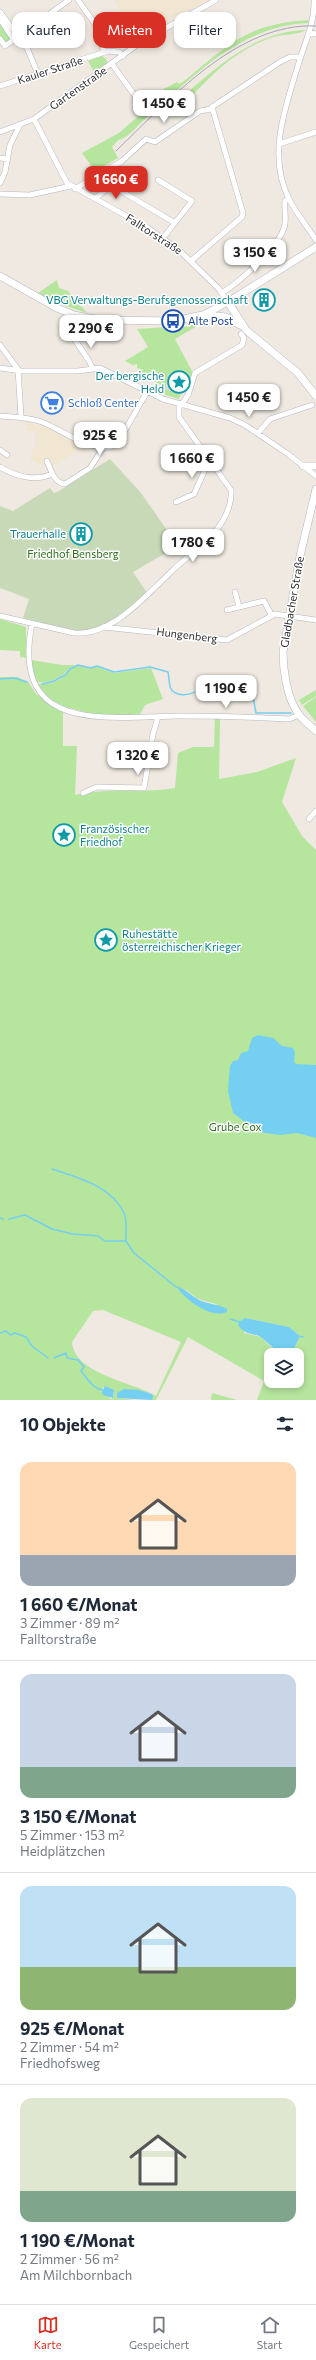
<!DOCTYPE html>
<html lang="de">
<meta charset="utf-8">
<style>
body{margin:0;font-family:Commissioner,sans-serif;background:#f6f6f7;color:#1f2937;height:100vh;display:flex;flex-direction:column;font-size:15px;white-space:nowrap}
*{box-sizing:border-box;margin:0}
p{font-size:13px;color:#747a83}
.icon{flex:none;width:22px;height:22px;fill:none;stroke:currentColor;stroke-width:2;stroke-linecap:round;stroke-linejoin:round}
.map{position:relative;height:1400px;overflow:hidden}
.side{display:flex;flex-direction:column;background:#fff;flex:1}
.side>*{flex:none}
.guide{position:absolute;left:12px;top:12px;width:292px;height:36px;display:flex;gap:8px}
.tools{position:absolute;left:264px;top:1348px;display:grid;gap:8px}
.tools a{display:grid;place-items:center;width:40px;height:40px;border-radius:8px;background:#fff;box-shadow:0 2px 6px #0003;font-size:20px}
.price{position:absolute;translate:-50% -34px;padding:0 9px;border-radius:8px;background:#fff;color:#222;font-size:13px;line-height:26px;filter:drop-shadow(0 1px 2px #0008)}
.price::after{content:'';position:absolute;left:50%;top:24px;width:12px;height:9px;margin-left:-6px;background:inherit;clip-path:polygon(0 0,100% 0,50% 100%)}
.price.on{background:#d93025;color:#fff}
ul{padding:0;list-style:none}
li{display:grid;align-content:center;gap:8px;height:212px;padding:0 20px}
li+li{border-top:1px solid #e0e1e3}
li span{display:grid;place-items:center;height:124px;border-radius:12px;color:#555}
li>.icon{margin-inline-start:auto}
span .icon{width:72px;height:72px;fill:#fffc;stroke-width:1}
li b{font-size:17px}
h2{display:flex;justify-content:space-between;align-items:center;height:48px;padding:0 20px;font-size:17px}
.pill{padding:0 14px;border-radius:12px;background:#fff;box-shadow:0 2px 6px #0003;font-size:14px;line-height:36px}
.pill.on{background:#d93025;color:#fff}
.tabs{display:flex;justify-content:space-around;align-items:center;height:56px;border-top:1px solid #e0e1e3;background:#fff;font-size:11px;color:#747a83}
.tabs a{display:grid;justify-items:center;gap:2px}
.tabs .on{color:#d93025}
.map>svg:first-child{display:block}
.education{fill:#f0e6d1}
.green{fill:#b6e59e;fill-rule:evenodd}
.cemetery{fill:#c8d9b8}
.plaza{fill:#dfdcd8}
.water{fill:#75cff0}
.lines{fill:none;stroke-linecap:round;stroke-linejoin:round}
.stream{stroke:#75cff0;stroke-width:1.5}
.street-casing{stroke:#b4b7c1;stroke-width:6}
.secondary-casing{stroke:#b4b7c1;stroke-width:8}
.street{stroke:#fff;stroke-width:5}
.secondary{stroke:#fff;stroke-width:7}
.tram{stroke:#a3a6b8;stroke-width:1}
.labels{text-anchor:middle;stroke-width:3;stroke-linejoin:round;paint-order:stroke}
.street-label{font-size:11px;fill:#2e2e2e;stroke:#fff}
.culture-label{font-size:11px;fill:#0d838f;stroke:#fff;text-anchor:end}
.transit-label{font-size:11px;fill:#164399;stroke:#fff;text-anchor:start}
.shop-label{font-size:11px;fill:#366cbe;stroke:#fff;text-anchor:start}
.park-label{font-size:11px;fill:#2c6e1b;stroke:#fff}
</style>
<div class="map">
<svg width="316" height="1400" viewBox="0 0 316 1400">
<rect width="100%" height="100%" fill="#efe9e1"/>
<path class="education" d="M114,0H210L137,35Z
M24,421L47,428L84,446L50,468L30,460L36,441L35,432L26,430L27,426Z"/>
<path class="green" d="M309,20L308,23C240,26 194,76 146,118C139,124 126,140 118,140L112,147L118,158L95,171L82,153L119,133L149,107L148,104L164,89L177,82L179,84L183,82C229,44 246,24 309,20Z
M0,21L12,39L6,44L0,38Z
M306,30C299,35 283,34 273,37C238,49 216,70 191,97L188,92C224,61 257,32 306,30Z
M102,56L107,60V63L94,72L88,61Z
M57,280L59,288L68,291L87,313L60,304L38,293Z
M204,322L175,339L193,373L192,378L187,377L179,399L163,394V386L141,374L143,370L137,368V364L133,365L125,361L148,347L137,329L168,327L171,330C182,329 193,323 204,322Z
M0,619L26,627V658L20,657V651L0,650Z
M31,660L62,665H75L71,668L79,665L88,668L95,666L114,673L151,668L163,699L145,705L139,716L107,717L65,707L50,699L37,684C48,685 66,680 70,668C61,678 50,684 36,682Z
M0,677H18L29,683L36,694L63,712V746H77L75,795C109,787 142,794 175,788L178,753L193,747H214L215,719H220L219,779L257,772L296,758L282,802L302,836L316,850V1400H257L264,1381L188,1337L156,1400H152V1394L139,1390L117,1398L134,1400H0ZM185,1289L198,1299L219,1305L194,1304ZM103,1310L181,1342L156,1396C133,1382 74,1374 72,1342L93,1311ZM245,1318L289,1327L300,1336L291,1355H297V1381H271V1355H286L271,1347L261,1337L244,1333ZM103,1387L114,1390L113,1398L111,1399L102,1392Z
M316,690V696L302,705L299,700Z
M316,697V722L303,706Z
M212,1393L237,1400H211Z"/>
<path class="cemetery" d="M110,459L141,493L178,546L133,572L147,593C130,607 104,631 81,631C62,630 41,622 23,618L29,599L0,588V506L13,511L50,488L54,493L59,491Z"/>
<path class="plaza" d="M169,374L186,379L182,395L165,389Z"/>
<path class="water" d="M258,1035L273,1038L282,1046L293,1048L295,1052L294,1062L296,1064L316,1065V1138L297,1133L280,1135L258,1132L233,1113L228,1091L230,1066L233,1061L238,1060L241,1053L248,1051L252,1038Z
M176,1286C185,1289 191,1295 199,1300C208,1304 218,1304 227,1309V1312C211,1319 185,1300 176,1286Z
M245,1318L289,1327L300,1336L291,1355C278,1355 272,1346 262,1338C253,1331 248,1338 238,1325L239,1322Z
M105,1386L114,1390L113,1398L103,1395L102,1392Z
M124,1389L139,1390L152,1394L153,1397L152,1400L117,1398V1393Z"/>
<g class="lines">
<path class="stream" d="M0,679L14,678L27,682
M42,684L54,681L65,675L70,669L78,665L91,668L97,666L114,672L150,667L168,672L170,687C176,700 194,694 202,688L214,691L221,686L249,684L251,686L256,713H291
M52,1169C79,1178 111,1186 124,1213C128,1222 125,1231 126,1240
M0,1218L3,1219
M9,1219L25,1215L52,1229L73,1234L98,1236L105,1241H126L134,1253L176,1287
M230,1319L240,1322
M0,1333L6,1331L10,1335L15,1333L26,1337L32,1346L48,1358
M298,1336L303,1337
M54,1358L66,1353L67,1358L78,1360L84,1367L81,1371C87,1378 93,1389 103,1390"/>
<g class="street-casing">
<path id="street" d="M78,0L95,24L104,52
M314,0C315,21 306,40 300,59C287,103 266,154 289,199C296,213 307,226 316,240
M0,12L27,48L38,74
M0,19L13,39
M309,32L316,34
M0,39L5,46L69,0
M112,64L143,107
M0,86L108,51L119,52L123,56
M34,119L67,183L148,228L179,250L218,288L228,302
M0,132L34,119L141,42L216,0
M279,144L316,132
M0,158L8,159
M158,180L192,201L163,238
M0,183L5,172L10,145L20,125
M75,189L122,161L146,139L155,142L200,111L211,109
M0,194L30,195L71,186
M95,199L111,185L175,223
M192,260L242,217L243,213L212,107L280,62L290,57H301
M223,292C240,282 278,247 284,228C287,220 284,210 285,201L289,198
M74,315L71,334L89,361L93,369
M0,345L17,368
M0,368L21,371H78L100,368L163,399L230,418L245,425L288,454L316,476
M18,369L21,417
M181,405L188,395L195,373L242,345L244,338L241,334
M0,416C15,417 29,417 42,422C64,431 87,450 111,447L120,439L147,392
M258,433L270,419L312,405
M0,450L7,455
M47,461C51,470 54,483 65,484L90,468L103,448
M0,467C15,476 35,482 52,474
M176,502L194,494L210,459
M235,592L239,606
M227,610L264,601L272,616
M0,616L74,633C113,636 145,596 172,571C188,555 210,542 222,522C228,512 232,502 231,490L179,417V404
M32,624C10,734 106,717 179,716C216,716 252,717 289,719L299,715
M103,627L227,640L275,614L316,620
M83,793L97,787L144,788L153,734L158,717
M309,819L316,811"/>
</g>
<g class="secondary-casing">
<path id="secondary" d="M0,276L57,308L74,315L100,320L173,321L203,315L228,302L316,247
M228,302L246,330L298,373L316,396
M205,315L226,317L240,325
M303,466H316
M316,489L300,556L283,652C283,670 287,698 298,713C302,720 310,725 316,731"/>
</g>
<use href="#street" class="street"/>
<use href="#secondary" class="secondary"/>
<path class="tram" d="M116,151C168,101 238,22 316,26"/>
</g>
<defs>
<g id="building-ring" transform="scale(1.15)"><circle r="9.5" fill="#fff" stroke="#0f9aa8" stroke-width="1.5"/><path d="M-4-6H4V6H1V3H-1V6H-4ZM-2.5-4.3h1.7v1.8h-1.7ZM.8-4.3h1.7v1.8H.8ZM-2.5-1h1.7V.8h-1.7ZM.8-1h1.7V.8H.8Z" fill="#0f9aa8"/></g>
<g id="bus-ring" transform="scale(1.15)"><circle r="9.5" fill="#fff" stroke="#1a4fb4" stroke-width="1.5"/><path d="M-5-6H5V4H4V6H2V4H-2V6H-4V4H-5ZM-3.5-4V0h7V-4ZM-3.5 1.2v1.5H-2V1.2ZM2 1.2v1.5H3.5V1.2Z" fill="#1a4fb4"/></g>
<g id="sight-ring" transform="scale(1.15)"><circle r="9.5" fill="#fff" stroke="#0f9aa8" stroke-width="1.5"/><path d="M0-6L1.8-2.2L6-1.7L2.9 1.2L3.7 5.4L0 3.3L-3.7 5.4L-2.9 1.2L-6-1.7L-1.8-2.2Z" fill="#0f9aa8"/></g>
<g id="supermarket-ring" transform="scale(1.15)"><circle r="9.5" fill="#fff" stroke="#3f7fe0" stroke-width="1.5"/><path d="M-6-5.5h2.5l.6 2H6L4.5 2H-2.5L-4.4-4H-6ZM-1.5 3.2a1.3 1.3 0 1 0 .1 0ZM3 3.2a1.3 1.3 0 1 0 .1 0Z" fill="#3f7fe0"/></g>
</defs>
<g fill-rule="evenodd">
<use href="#building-ring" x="264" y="300"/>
<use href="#bus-ring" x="173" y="321"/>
<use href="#sight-ring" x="179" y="382"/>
<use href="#supermarket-ring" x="52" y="403"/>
<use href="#building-ring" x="81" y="534"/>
<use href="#sight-ring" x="64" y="835"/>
<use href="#sight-ring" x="106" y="940"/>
</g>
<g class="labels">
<g class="street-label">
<text transform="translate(50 70) rotate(-18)" y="4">Kauler Straße</text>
<text transform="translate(78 88) rotate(-35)" y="4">Gartenstraße</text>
<text transform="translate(154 234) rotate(33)" y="4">Falltorstraße</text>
<text transform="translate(292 602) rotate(-80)" y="4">Gladbacher Straße</text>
<text transform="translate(187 635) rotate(7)" y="4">Hungenberg</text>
</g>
<g class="culture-label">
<text x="248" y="304">VBG Verwaltungs-Berufsgenossenschaft</text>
<text x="164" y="380">Der bergische<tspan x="164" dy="13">Held</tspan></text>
<text x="66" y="538">Trauerhalle</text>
<text x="80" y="833" text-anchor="start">Französischer<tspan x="80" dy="13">Friedhof</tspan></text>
<text x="122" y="938" text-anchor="start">Ruhestätte<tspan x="122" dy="13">österreichischer Krieger</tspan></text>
</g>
<g class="transit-label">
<text x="188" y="325">Alte Post</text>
</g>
<g class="shop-label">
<text x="68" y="407">Schloß Center</text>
</g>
<g class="park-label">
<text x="73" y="558">Friedhof Bensberg</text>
<text x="235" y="1131">Grube Cox</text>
</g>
</g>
</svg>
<div class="tools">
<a><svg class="icon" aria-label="layers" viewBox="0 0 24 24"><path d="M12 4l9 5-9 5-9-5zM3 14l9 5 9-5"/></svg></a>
</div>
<b class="price" style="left:164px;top:124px">1 450 €</b>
<b class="price on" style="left:116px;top:200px">1 660 €</b>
<b class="price" style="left:255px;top:273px">3 150 €</b>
<b class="price" style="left:91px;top:349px">2 290 €</b>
<b class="price" style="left:249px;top:418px">1 450 €</b>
<b class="price" style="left:100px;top:456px">925 €</b>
<b class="price" style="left:192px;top:479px">1 660 €</b>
<b class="price" style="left:193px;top:563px">1 780 €</b>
<b class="price" style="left:226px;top:709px">1 190 €</b>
<b class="price" style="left:138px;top:776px">1 320 €</b>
<div class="guide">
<a class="pill">Kaufen</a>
<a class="pill on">Mieten</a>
<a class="pill">Filter</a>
</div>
</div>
<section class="side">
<h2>10 Objekte<svg class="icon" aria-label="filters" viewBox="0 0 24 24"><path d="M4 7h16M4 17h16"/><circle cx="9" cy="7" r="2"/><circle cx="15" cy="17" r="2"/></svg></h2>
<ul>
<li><span style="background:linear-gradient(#ffd9b3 75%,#9aa5b1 0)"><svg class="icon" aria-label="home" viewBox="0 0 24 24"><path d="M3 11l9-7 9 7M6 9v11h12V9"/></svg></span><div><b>1 660 €/Monat</b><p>3 Zimmer · 89 m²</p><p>Falltorstraße</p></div></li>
<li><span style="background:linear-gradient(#c9d6e8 75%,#7fa58c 0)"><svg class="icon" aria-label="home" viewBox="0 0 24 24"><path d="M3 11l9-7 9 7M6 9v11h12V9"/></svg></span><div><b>3 150 €/Monat</b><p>5 Zimmer · 153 m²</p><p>Heidplätzchen</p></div></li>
<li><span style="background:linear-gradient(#bfe0f5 65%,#8fb573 0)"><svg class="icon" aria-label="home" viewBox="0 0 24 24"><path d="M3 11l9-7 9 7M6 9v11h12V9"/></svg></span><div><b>925 €/Monat</b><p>2 Zimmer · 54 m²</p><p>Friedhofsweg</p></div></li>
<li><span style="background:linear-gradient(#dfe7d0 75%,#7fa58c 0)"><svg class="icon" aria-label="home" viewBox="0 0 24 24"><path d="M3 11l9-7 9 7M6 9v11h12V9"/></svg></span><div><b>1 190 €/Monat</b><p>2 Zimmer · 56 m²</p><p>Am Milchbornbach</p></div></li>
</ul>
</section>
<nav class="tabs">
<a class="on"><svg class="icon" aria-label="map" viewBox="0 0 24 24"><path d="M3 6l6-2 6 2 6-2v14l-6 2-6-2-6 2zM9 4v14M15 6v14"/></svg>Karte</a>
<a><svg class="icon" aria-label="saved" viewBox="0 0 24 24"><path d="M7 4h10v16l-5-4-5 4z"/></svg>Gespeichert</a>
<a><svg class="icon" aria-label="home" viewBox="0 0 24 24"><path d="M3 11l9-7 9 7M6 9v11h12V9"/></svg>Start</a>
</nav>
